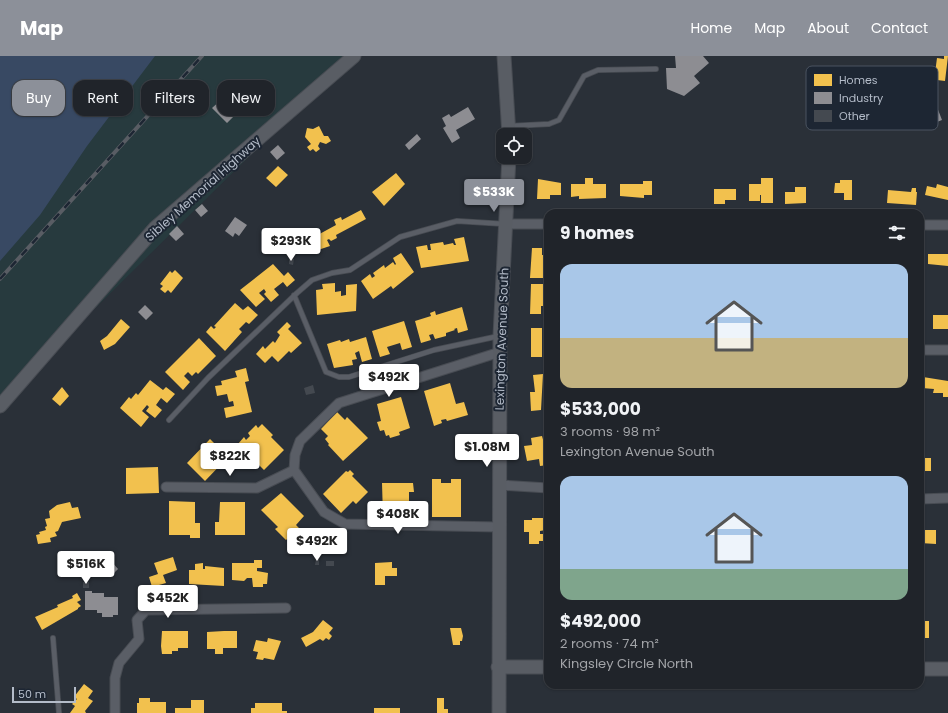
<!DOCTYPE html>
<meta charset="utf-8">
<style>
body{margin:0;font-family:Poppins,sans-serif;background:#2d3036;color:#f1f3f6;height:100vh;display:flex;flex-direction:column;font-size:15px;white-space:nowrap}
*{box-sizing:border-box;margin:0}
p{font-size:13px;color:#a2a4a8}
.icon{flex:none;width:22px;height:22px;fill:none;stroke:currentColor;stroke-width:2;stroke-linecap:round;stroke-linejoin:round}
.map{position:relative;flex:1;overflow:hidden}
.drawer{position:absolute;left:544px;top:153px;width:380px;height:480px;display:flex;flex-direction:column;background:#20242a;border-radius:12px;box-shadow:0 1px 3px #0004,0 0 0 1px #3d4147}
.drawer>*{flex:none}
.top-card{position:absolute;left:12px;top:24px;width:380px;height:36px;display:flex;gap:8px}
.tools{position:absolute;left:496px;top:72px;display:grid;gap:8px}
.tools a{display:grid;place-items:center;width:36px;height:36px;border-radius:8px;background:#20242a;box-shadow:0 1px 3px #0004,0 0 0 1px #3d4147;font-size:20px}
.scale{position:absolute;left:12px;bottom:10px;width:64px;box-sizing:border-box;padding-left:4px;border:2px solid #b4bcc9;border-top:0;font-size:11px;line-height:14px;white-space:nowrap;color:#b4bcc9;-webkit-text-stroke:3px #1d2633;paint-order:stroke}
.price{position:absolute;translate:-50% -34px;padding:0 9px;border-radius:4px;background:#fff;color:#222;font-size:13px;line-height:26px;filter:drop-shadow(0 1px 2px #0008)}
.price::after{content:'';position:absolute;left:50%;top:24px;width:12px;height:9px;margin-left:-6px;background:inherit;clip-path:polygon(0 0,100% 0,50% 100%)}
.price.on{background:#8c9099;color:#fff}
ul{padding:0;list-style:none}
li{display:grid;align-content:center;gap:8px;height:212px;padding:0 16px}
li span{display:grid;place-items:center;height:124px;border-radius:12px;color:#555}
li>.icon{margin-inline-start:auto}
span .icon{width:72px;height:72px;fill:#fffc;stroke-width:1}
li b{font-size:17px}
h2{display:flex;justify-content:space-between;align-items:center;height:48px;padding:0 16px;font-size:17px}
.pill{padding:0 14px;border-radius:12px;background:#20242a;box-shadow:0 1px 3px #0004,0 0 0 1px #3d4147;font-size:14px;line-height:36px}
.pill.on{background:#8c9099;color:#fff}
header{display:flex;align-items:center;gap:24px;box-sizing:border-box;height:56px;padding:0 20px;background:#8c9099;color:#fff}
header strong{font-size:19px}
nav{display:flex;gap:22px;margin-inline-start:auto;font-size:14px}
.map>svg:first-child{display:block}
.green{fill:#273a3e}
.water{fill:#384963}
.homes{fill:#f2c14e}
.industry{fill:#8d8d92}
.building{fill:#444950}
.lines{fill:none;stroke-linecap:round;stroke-linejoin:round}
.lane-casing{stroke:#484c53;stroke-width:6}
.street-casing{stroke:#484c53;stroke-width:11}
.secondary-casing{stroke:#484c53;stroke-width:15}
.lane{stroke:#5a5e66;stroke-width:4.5}
.street{stroke:#5a5e66;stroke-width:9}
.secondary{stroke:#595d64;stroke-width:13}
.rail-casing{stroke:#595d64;stroke-width:4}
.rail{stroke:#1d2633;stroke-width:2.5;stroke-dasharray:8;stroke-linecap:butt}
.labels{text-anchor:middle;stroke-width:4;stroke-linejoin:round;paint-order:stroke}
.street-label{font-size:12px;fill:#b4bcc9;stroke:#1d2633}
.key{fill:#1d2633;stroke:#4a5360;stroke-width:1}
.key-label{font-size:11px;fill:#b4bcc9}
</style>
<header>
<strong>Map</strong>
<nav><a>Home</a><a>Map</a><a>About</a><a>Contact</a></nav>
</header>
<div class="map">
<svg width="948" height="657" viewBox="0 0 948 657">
<rect width="100%" height="100%" fill="#2a3038"/>
<path class="green" d="M0,0H351L0,346Z"/>
<path class="water" d="M0,0H155L87,90L40,159L0,205Z"/>
<path class="homes" d="M944,0H948L945,25L937,24V18L935,17L937,2L944,3Z
M319,70L324,80H328L331,85L326,88L320,86L318,90L320,93L316,96L313,93L310,95L307,91L311,88L305,81L307,72L313,73Z
M278,110L288,119L276,131L266,122Z
M396,117L405,128L384,150L372,136Z
M585,122H593V128H606V142L579,143V140L571,141V128H585Z
M761,122H773V147H761V139H760V145H749V128H761Z
M538,123L561,127V139H550V143H537Z
M840,124H852V144H844V137H834L835,127H840Z
M643,125H652V139H644V142L620,140V128H643Z
M937,128L948,131V144L925,139L927,130L936,132Z
M795,131H806V147L785,148V136H795Z
M912,132H916V136H917L916,149L887,147L888,134L911,136Z
M714,133H736V144H725V148H714Z
M361,154L366,163L336,179L337,182L331,185L329,183L327,184L330,190L318,194L317,191L319,189L314,181L336,169L334,164L341,161L342,164Z
M464,181L469,205L421,212L416,191L427,189L428,194H431L430,188L443,186L444,189L453,187L454,189H456L454,183Z
M532,192H542V199H547V213H544V222H530Z
M401,197L414,216L393,233L391,230L373,243L361,225L370,218L372,222L375,220L373,217L384,209L385,212L393,206L395,209L396,208L393,202Z
M928,198H948V210L928,208Z
M273,208L284,220L288,216L295,224L287,231L283,226L274,233L279,239L271,246L264,238L266,236L264,233L259,237L265,243L256,251L240,234Z
M175,214L183,222L171,237L168,234L165,237L160,233L163,230L160,228L170,215L172,217Z
M335,227V236L341,235V240L346,239V229L357,228L356,255L317,259L316,234L323,233L322,228Z
M531,228H544V236H547V244H544V250H541V258H530Z
M235,247L243,254L248,250L258,259L249,268L246,266L239,273L242,276L225,295L206,276L211,270L214,273L216,271L214,270Z
M462,251L468,274L458,277L457,272L454,273L455,274L446,277V280L435,283L433,278L429,279L431,284L421,287L415,265L431,260L430,257L435,255L436,259Z
M933,259H948V273H933Z
M121,263L130,271L115,288L104,294L100,285L107,280Z
M404,265L412,291L402,294L400,287L387,291L390,298L380,301L372,275Z
M287,266L291,270L288,273L302,287L291,297L289,295L278,306L272,300L265,307L256,298L263,290L265,293L273,285L275,287L280,279L277,276Z
M531,272H542V301H531Z
M366,281L372,303L362,306L359,295L355,297L357,303L352,304L353,309L334,312L327,288L340,284L341,286L349,283L350,286Z
M199,282L216,300L198,318L196,316L192,320L188,316L184,320L190,326L183,334L165,316Z
M246,312L249,325L245,326L252,356L226,362L224,352L234,350L233,345L229,346L227,338L217,340L215,330L222,329L221,325L237,321L235,315Z
M543,318L541,354L531,355L530,336H535L533,319Z
M923,321L948,325V341H943V337H933L934,333L922,332Z
M150,324L163,334L166,331L175,338L167,347L161,342L156,349L162,354L155,362L146,355L149,351L147,349L142,355L149,361L141,371L120,352L129,341L131,343L136,337L138,339Z
M450,327L456,348L464,346L468,359L447,365L446,363L441,364L442,367L434,370L424,335Z
M62,331L69,340L60,350L52,343Z
M401,341L410,372L399,376L400,379L390,382L389,379L386,380L384,374L380,375L377,366L381,365L377,348Z
M337,356L345,364L347,361L368,382L343,405L328,389L329,388L325,383L328,380L321,373Z
M262,368L273,379L271,381L284,394L264,414L238,388L244,381L246,384L250,380L248,377L256,369L258,372Z
M542,380L544,387L547,386L548,409L540,410L539,403L527,405L524,390L532,389L531,382Z
M210,383L228,401L205,425L187,407Z
M920,400L922,402H931V415H920Z
M158,411L159,437L126,438V412Z
M350,414L354,418L352,420L368,436L356,448L353,445L341,457L323,438L346,415L348,416Z
M432,423H441V427H451V423H461V461H432Z
M382,427H413L414,436H409V460H383Z
M281,437L304,460L296,469L299,472L286,484L275,473L278,471L261,454Z
M169,445L195,446V467H200V482H190V479H169Z
M70,446L72,452L78,451L81,462L62,466L58,475L55,476L57,480L50,482L51,486L38,488L36,479L40,478L39,476L46,474L45,471L47,470L45,463L50,462L49,455L57,449Z
M220,446H245V479H215V466H219Z
M532,462H546V474L540,475V478H544V485H539V488H529V476H524V464H532Z
M925,474H936V488L920,487V475Z
M173,501L177,514L163,519L166,527L152,531L149,521L158,518L154,507Z
M254,504H262V512H257V515L268,517L267,528H263V531H253L252,522H247L244,525L232,524V507H254Z
M392,506V512H397V520H385V529H375V507Z
M203,507V513H205V510L224,512V530L189,528V514H195V508Z
M77,537L81,544L77,546L81,550L78,552V553L42,574L35,561L58,551L57,549L73,542L72,540Z
M544,542H548V558L544,559V555H543Z
M323,564L333,572L329,577L332,580L329,584L326,582L323,585L320,583L306,591L301,582L313,576Z
M920,565H929V582H920Z
M450,572H461L463,580L462,585H460V589H453Z
M162,575H188V592H178V595H172V598H162L161,590Z
M224,575H237V592H223V598H215V593H207V576Z
M544,577H548V588H544Z
M268,582L281,585L274,604L264,602L263,604L256,603L258,596L253,595L256,584L267,586Z
M84,628L93,635L88,642L93,645L85,655L86,657H70L75,650L72,648L77,643L74,641Z
M139,642H150V646H166V657H137V647H139Z
M437,642H444V653H448V657H437Z
M191,644H204V657H175V652H191Z
M255,647H282V655H287V657H251V652H255Z
M374,652H400V657H374Z"/>
<path class="industry" d="M675,0H703L709,7L694,20L700,27L684,40L667,33L666,12H676Z
M231,35L238,42L231,49L238,56L227,67L212,52Z
M468,51L475,63L456,74L460,82L452,87L443,72L446,70L442,62L449,58L451,61Z
M937,51L942,64L924,71L920,59Z
M417,78L421,83L409,94L405,89Z
M278,89L285,97L277,104L270,96Z
M202,148L208,155L201,161L195,154Z
M235,161L247,169L239,180L235,177L233,181L225,175Z
M177,170L184,178L176,185L169,178Z
M145,249L153,257L146,264L138,256Z
M100,506H112L118,513L112,519L108,514L100,515Z
M85,535H92V537H104V541H118V559H113V561H102V557H97V554H85Z"/>
<path class="building" d="M289,203H294L293,209L289,208Z
M313,329L315,337L306,339L304,332Z
M321,488H329L328,493H321Z
M316,503H319V509H315Z
M326,505H334V510H326Z
M83,526H89V532H83Z"/>
<g class="lines">
<g class="lane-casing">
<path id="lane" d="M510,70L549,68L559,64L584,20L598,14L656,13
M294,239L326,316L339,321H349L434,294L499,280
M169,364L208,322L297,237L312,224L332,217L350,214L400,181L457,165L505,168
M53,582L59,657"/>
</g>
<g class="street-casing">
<path id="street" d="M507,168H548
M920,169H948
M920,294H948
M500,429L548,432
M166,431L257,432L294,414
M920,443L948,442
M499,471L345,468L324,456L294,414L295,399L300,385L339,347L500,296
M115,657V622L119,607L139,583L137,564L146,554L286,552"/>
</g>
<g class="secondary-casing">
<path id="secondary" d="M504,0L509,79
M0,350L155,172L354,0
M498,611H548
M920,613H948
M499,657L500,280L509,101"/>
</g>
<use href="#lane" class="lane"/>
<use href="#street" class="street"/>
<use href="#secondary" class="secondary"/>
<g class="rail-casing">
<path id="rail" d="M0,223L202,0"/>
</g>
<use href="#rail" class="rail"/>
</g>
<g class="labels">
<g class="street-label">
<text transform="translate(203 133) rotate(-42)" y="4">Sibley Memorial Highway</text>
<text transform="translate(502 283) rotate(-88)" y="4">Lexington Avenue South</text>
</g>
</g>
<rect x="806" y="10" width="132" height="64" rx="6" class="key"/>
<rect x="814" y="18" width="18" height="12" fill="#f2c14e"/>
<rect x="814" y="36" width="18" height="12" fill="#8d8d92"/>
<rect x="814" y="54" width="18" height="12" fill="#444950"/>
<g class="key-label">
<text x="839" y="28">Homes</text>
<text x="839" y="46">Industry</text>
<text x="839" y="64">Other</text>
</g>
</svg>
<div class="tools">
<a><svg class="icon" aria-label="locate" viewBox="0 0 24 24"><circle cx="12" cy="12" r="6"/><path d="M12 2v4M12 18v4M2 12h4M18 12h4"/></svg></a>
</div>
<div class="scale">50 m</div>
<b class="price on" style="left:494px;top:157px">$533K</b>
<b class="price" style="left:291px;top:206px">$293K</b>
<b class="price" style="left:389px;top:342px">$492K</b>
<b class="price" style="left:487px;top:412px">$1.08M</b>
<b class="price" style="left:230px;top:421px">$822K</b>
<b class="price" style="left:398px;top:479px">$408K</b>
<b class="price" style="left:317px;top:506px">$492K</b>
<b class="price" style="left:86px;top:529px">$516K</b>
<b class="price" style="left:168px;top:563px">$452K</b>
<div class="top-card">
<a class="pill on">Buy</a>
<a class="pill">Rent</a>
<a class="pill">Filters</a>
<a class="pill">New</a>
</div>
<section class="drawer">
<h2>9 homes<svg class="icon" aria-label="filters" viewBox="0 0 24 24"><path d="M4 7h16M4 17h16"/><circle cx="9" cy="7" r="2"/><circle cx="15" cy="17" r="2"/></svg></h2>
<ul>
<li><span style="background:linear-gradient(#a9c7e8 60%,#c2b280 0)"><svg class="icon" aria-label="home" viewBox="0 0 24 24"><path d="M3 11l9-7 9 7M6 9v11h12V9"/></svg></span><div><b>$533,000</b><p>3 rooms · 98 m²</p><p>Lexington Avenue South</p></div></li>
<li><span style="background:linear-gradient(#a9c7e8 75%,#7fa58c 0)"><svg class="icon" aria-label="home" viewBox="0 0 24 24"><path d="M3 11l9-7 9 7M6 9v11h12V9"/></svg></span><div><b>$492,000</b><p>2 rooms · 74 m²</p><p>Kingsley Circle North</p></div></li>
</ul>
</section>
</div>
